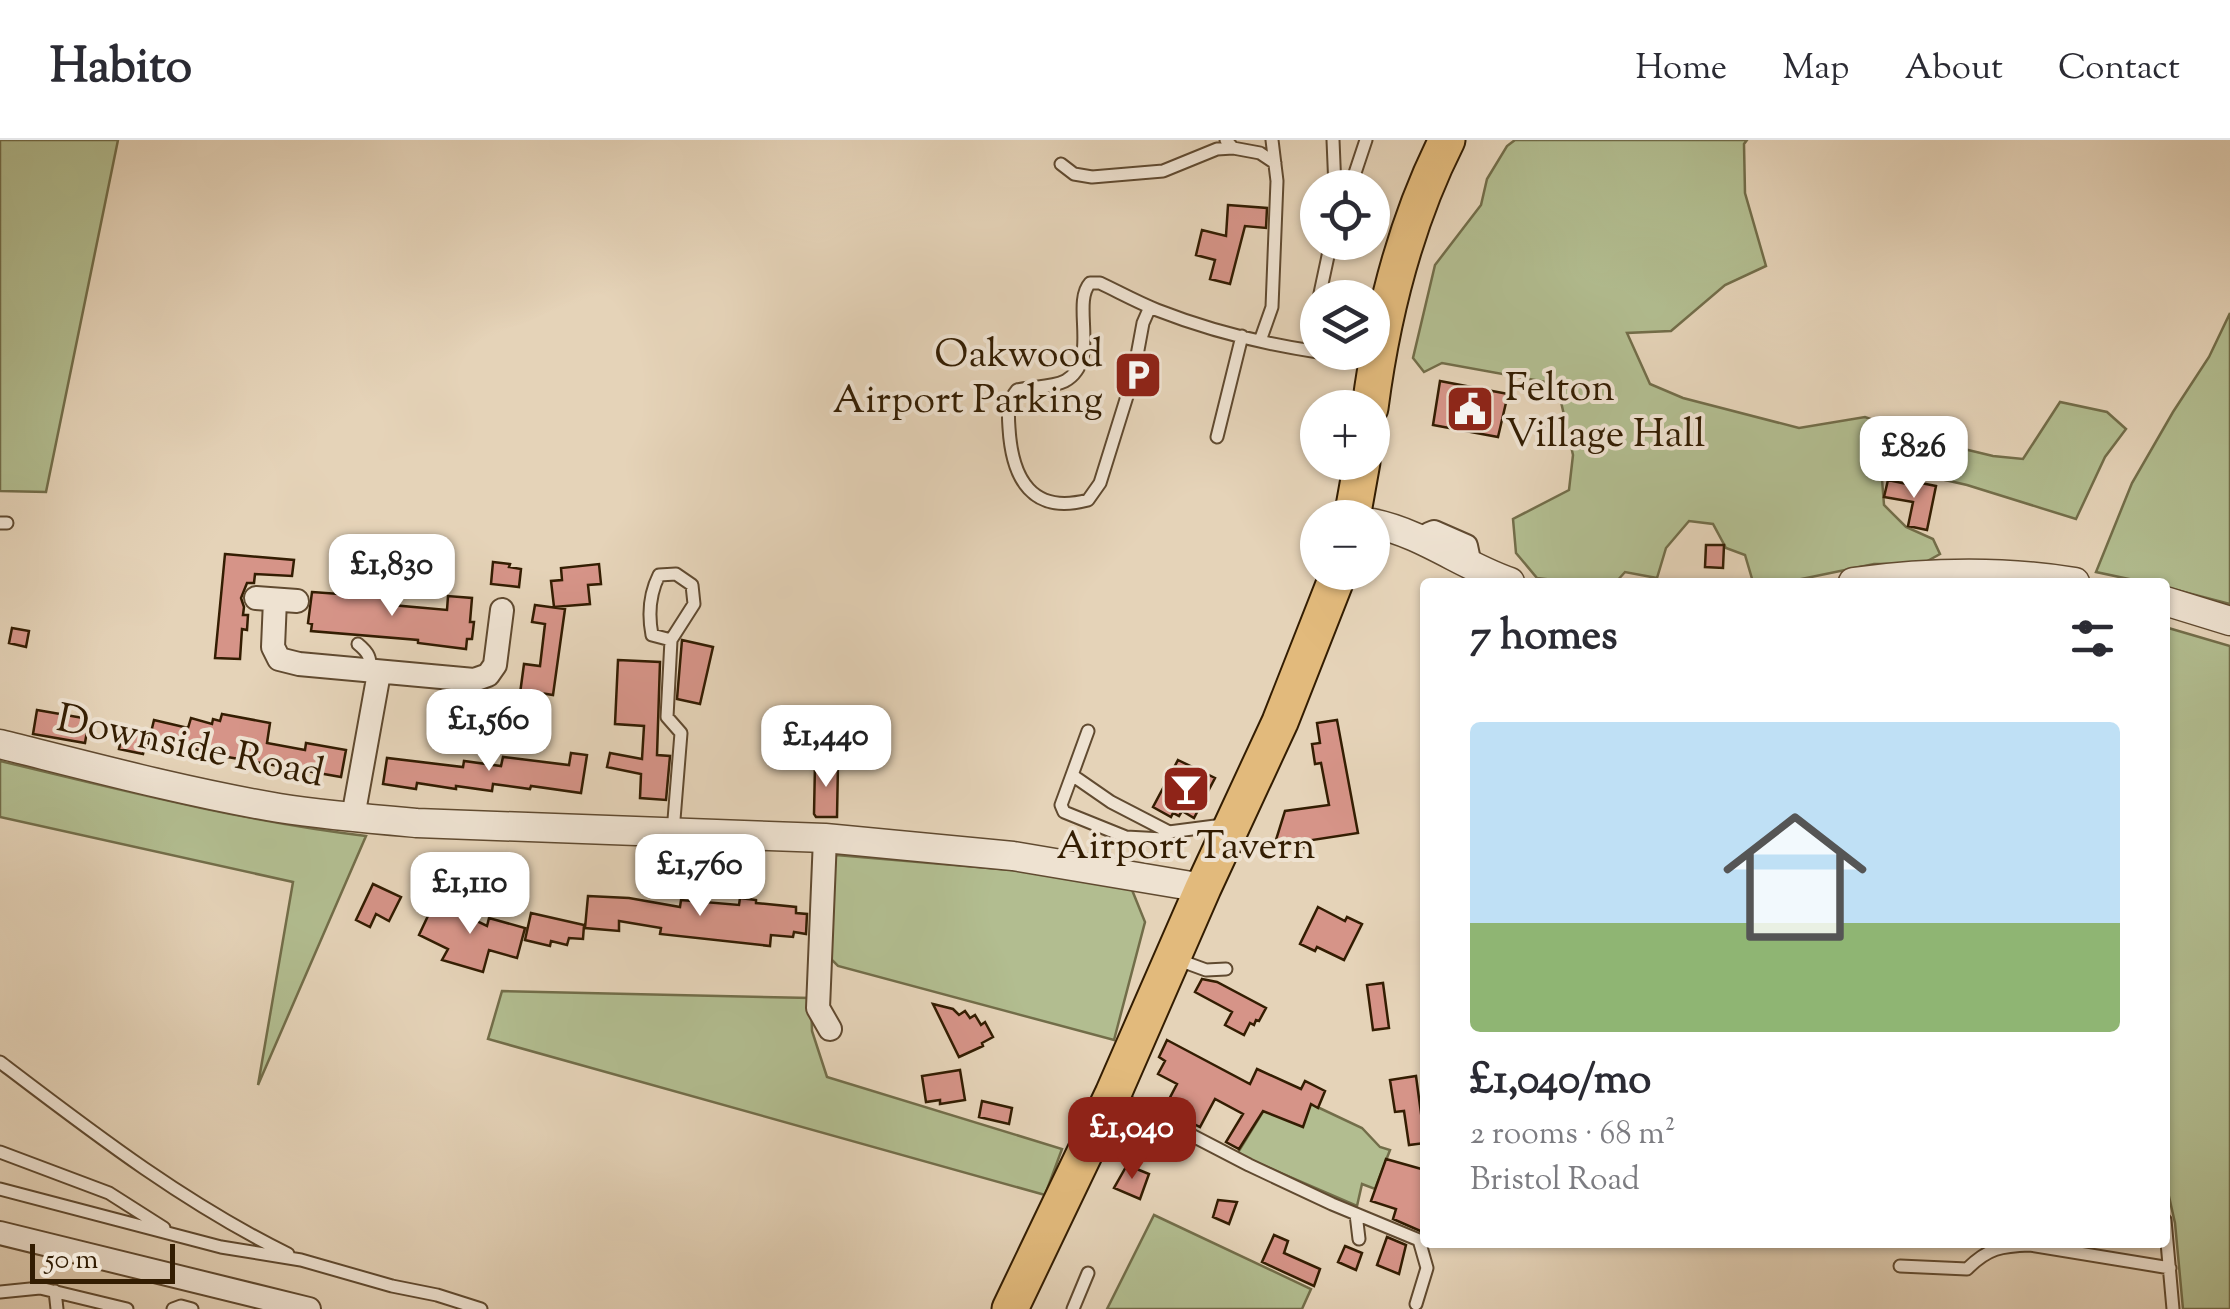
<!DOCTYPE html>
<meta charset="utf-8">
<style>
body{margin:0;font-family:"Sorts Mill Goudy",serif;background:#f7f7f7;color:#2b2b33;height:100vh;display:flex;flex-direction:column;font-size:38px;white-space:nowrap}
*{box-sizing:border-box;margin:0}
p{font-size:32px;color:#7c7c81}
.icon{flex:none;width:55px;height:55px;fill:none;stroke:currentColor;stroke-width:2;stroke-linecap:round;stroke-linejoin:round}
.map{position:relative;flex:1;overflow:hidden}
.drawer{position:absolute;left:1420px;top:438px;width:750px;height:670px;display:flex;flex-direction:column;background:#fff;border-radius:10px;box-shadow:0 2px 8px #0004}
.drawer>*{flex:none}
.controls{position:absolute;left:1300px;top:30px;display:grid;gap:20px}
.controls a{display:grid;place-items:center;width:90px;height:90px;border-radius:50%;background:#fff;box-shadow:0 2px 8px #0004;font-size:50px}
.scale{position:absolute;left:30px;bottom:25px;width:145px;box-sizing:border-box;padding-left:10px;border:5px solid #331d02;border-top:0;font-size:28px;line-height:35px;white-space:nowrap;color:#331d02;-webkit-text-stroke:8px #eee2d1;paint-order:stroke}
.price{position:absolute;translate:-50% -85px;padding:0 22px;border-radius:20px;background:#fff;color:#222;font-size:32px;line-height:65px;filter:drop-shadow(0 2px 5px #0008)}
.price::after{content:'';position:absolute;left:50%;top:60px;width:30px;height:22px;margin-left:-15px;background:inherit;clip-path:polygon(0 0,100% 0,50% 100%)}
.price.selected{background:#8f2418;color:#fff}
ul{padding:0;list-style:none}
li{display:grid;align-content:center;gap:20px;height:530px;padding:0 50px}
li+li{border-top:2px solid #e1e1e2}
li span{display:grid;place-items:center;height:310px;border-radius:10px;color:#555}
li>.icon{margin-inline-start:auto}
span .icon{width:180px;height:180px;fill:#fffc;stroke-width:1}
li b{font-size:42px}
h2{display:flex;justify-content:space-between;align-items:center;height:120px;padding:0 50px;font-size:42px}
header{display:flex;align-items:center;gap:60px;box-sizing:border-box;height:140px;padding:0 50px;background:#fff;border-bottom:2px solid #e1e1e2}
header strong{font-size:48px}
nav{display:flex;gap:55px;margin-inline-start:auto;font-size:35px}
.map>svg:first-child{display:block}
.green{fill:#b2bd90;stroke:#726d49;stroke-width:2.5}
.building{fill:#d69488;stroke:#331d02;stroke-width:2.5}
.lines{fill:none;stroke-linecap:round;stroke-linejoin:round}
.service-casing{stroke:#604a30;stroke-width:15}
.minor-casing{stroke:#604a30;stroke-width:26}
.tertiary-casing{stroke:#604a30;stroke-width:31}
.trunk-casing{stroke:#331d02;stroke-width:39}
.service{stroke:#eee2d1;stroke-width:11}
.minor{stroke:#eee2d1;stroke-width:22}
.tertiary{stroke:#eee2d1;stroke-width:28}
.trunk{stroke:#e2ba7c;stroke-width:35}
.labels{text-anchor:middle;stroke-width:8;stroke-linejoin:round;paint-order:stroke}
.poi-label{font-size:40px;fill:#331d02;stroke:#eee2d1;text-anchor:end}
.street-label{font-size:40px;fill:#331d02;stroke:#eee2d1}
</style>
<header>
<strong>Habito</strong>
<nav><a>Home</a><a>Map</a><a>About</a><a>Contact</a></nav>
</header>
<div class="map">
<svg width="2230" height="1169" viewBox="0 0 2230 1169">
<rect width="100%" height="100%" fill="#e5d3b8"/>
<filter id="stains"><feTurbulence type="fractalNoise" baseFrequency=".002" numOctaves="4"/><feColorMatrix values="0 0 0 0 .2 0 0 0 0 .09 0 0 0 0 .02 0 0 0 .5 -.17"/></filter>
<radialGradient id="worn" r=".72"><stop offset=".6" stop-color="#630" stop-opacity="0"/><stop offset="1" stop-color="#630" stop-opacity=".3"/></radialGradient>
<path class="green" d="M0,0H118L46,352L0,351Z
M1515,0H1747L1744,4L1745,53L1766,126L1725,145L1671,191L1627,193L1650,244L1683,258L1799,288L1865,277L1939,303L1993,316L2023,319L2060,262L2107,272L2126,289L2105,317L2076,379L1967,345L1892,328L1882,339L1884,365L1906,387L1933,399L1940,414L1922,424H1874L1787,442H1753L1745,415L1726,408L1713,384L1689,381L1666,408L1657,438L1625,432L1616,442H1570L1537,438L1516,413L1513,379L1569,350L1573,315L1557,244L1442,223L1424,232L1413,218L1435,125L1481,65L1487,39L1507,6Z
M2230,173V464L2165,447V442H2143L2096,432L2132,343L2173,272L2209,217Z
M2165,487L2230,506V1169H2183L2175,1083L2165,1039Z
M0,621C121,650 242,681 366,696L258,945L293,742L0,677Z
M836,715L1128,740L1145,782L1114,900L838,826L826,814Z
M502,851L811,858L812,891L827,937L1062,1009L1045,1055L488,899Z
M1311,964L1362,988L1380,1007L1390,1010L1375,1049L1362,1044L1357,1066L1237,1014L1264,970Z
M1154,1075L1311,1149L1302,1169H1107Z"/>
<path class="building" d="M1228,65L1267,68L1266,88L1245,86L1230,144L1210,139L1215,120L1196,115L1202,90L1226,96Z
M1440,241L1508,254L1498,297L1433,285Z
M1888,340L1916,346V342L1936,346L1927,390L1908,386L1913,362L1884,357Z
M1706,405H1724L1723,428L1705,427Z
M225,414L294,420L292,436L255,434L254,443H247L241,458L244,467L243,475H248L247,490L242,489L240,519L215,518Z
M493,422L510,424L509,427L521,429L519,447L491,444Z
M599,424L601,444L588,445L590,464L554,467L551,441L562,440L561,428Z
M312,452L353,455L354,453L393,457L392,465L447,470L448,456L472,458L470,482H474L472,499H467L466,509L418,503V500L311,491L312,484L308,483Z
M535,465L565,469L553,555L540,553L538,564L519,561L524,524L540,526L545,484L532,482Z
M12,488L29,491L26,507L9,503Z
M682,500L713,507L700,564L677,559Z
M618,520L660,522L657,615L670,616L666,660L640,658L641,634L607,627L610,613L642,619L644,586L615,584Z
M37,570L89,579L85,603L33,594Z
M222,574L270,583L267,603L305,610L306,603L346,610L341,637L216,615L182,605L180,613L148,605L154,580L188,588L191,578L212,584L213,579L220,581Z
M1337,580L1358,693L1312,700L1310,709L1276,700L1285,671L1329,665L1321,623L1315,624L1312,604L1320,603L1317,583Z
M124,587L148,592L143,614L119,609Z
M571,613L587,615L581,653L531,646L530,649L493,644L492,651L456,646V649L417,643L416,649L383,644L387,618L463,627L464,621L501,626L503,617L569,625Z
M1178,620L1215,638L1194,678L1182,671L1179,676L1173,673L1171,677L1153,667Z
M815,624H838L837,677H816L814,674Z
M373,744L401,757L389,781L376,774L370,787L356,780Z
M588,756L629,758L680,767L681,760L739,765L740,758L756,760V763L796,767V773L807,774L806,794L794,792L793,797L771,795L770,806L660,794L661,788L619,781V791L585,788Z
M435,761L487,786L489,778L525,788L517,818L489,810L483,832L442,820L448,809L419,795Z
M1318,767L1345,781L1347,777L1362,784L1344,820L1317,807L1315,811L1300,804Z
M531,773L584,785L583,799L569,798L567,805L551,801L550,806L525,800Z
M1202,839L1217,842L1266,868L1259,881L1256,880L1254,885L1250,883L1244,895L1225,885L1232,872L1195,852Z
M1383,843L1389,888L1373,890L1367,845Z
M933,864L953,869L959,875L965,871L970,878L975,875L981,885L985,882L993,897L982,903L983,906L959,917Z
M1167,900L1250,944L1257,929L1301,949L1305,941L1325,951L1318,968L1311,964L1303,987L1263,971L1239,1009L1226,1002L1243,974L1215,959L1200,987L1164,969L1177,944L1158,934L1165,921L1159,917Z
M960,930L965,960L940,964V960L926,962L922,936Z
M1416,936L1425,1003L1409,1005L1404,971L1395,972L1390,940Z
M982,961L1012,968L1009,984L979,977Z
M1386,1019L1425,1030V1093L1393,1079L1396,1069L1371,1061Z
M1127,1025L1149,1034L1140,1059L1114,1048Z
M1218,1060L1237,1062L1229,1084L1213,1077Z
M1274,1095L1288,1101L1284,1113L1320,1129L1314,1146L1262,1122Z
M1387,1097L1406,1105L1399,1134L1377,1125Z
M1345,1106L1362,1113L1356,1130L1338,1122Z"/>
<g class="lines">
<g class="service-casing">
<path id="service" d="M1226,0L1233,8L1260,13L1275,23
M1333,0L1335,48
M1061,24L1074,34L1092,37L1163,31L1217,9L1233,8
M1350,48L1366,0
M1319,158L1331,102
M1318,163V198
M1150,167L1143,183L1133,237L1100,343L1088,360C1032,375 1012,339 1009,288C1008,274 1007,262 1017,250C1032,246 1051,248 1065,241C1101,221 1071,164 1090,143H1100C1119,152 1137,162 1157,170C1208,190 1264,204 1318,212
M1260,201L1272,167L1277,41L1272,0
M1320,212L1373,221
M1217,297L1242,196
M0,383H7
M671,500L694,464L692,445L676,434L659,435C649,455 648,474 652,495L671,500L667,577L681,593L673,692
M358,504C369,513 371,518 370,532
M1088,591L1072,635L1111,662L1169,692L1223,685
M1072,635L1061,665L1064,672L1126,697L1163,699L1169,692
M1176,819L1206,830L1226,829
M0,922C92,992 184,1063 288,1114
M1116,956L1249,1025L1332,1064L1419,1100L1427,1128L1416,1164
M1093,1005L1121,1008
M0,1012L109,1053L164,1088
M0,1049L221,1107L301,1120L392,1146L437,1155L481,1169
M1356,1074L1359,1099
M2165,1080L2173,1169
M1900,1126L1967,1129C1988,1108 2001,1106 2030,1105L2170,1128
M55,1151L57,1169
M0,1152L40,1148L127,1169
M173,1169L181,1166L192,1169
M1073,1169L1088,1133"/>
</g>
<g class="minor-casing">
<path id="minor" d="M1429,394L1434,392L1466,406L1470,425
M256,458L297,461
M275,460L273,507L279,519L299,524L474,540L488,535L495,525L502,470
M353,677L379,533
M825,698L818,868L830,889
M0,1093L309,1169"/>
</g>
<g class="tertiary-casing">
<path id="tertiary" d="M1372,383C1422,393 1463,426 1510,442
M1853,442C1927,432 2001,430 2075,442
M2165,461L2230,481
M0,604C92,627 185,652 279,668C324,675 371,679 417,683L825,698L1013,716L1203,748"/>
</g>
<g class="trunk-casing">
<path id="trunk" d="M1370,268C1382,176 1405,83 1447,0
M1352,378L1362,322
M1010,1169L1113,954L1203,748L1280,582L1339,432"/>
</g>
<use href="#service" class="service"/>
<use href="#minor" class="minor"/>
<use href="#tertiary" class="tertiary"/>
<use href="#trunk" class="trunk"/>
</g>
<defs>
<g id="parking-square" transform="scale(2.5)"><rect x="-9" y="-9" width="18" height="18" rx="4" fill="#8f2418" stroke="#eee2d1"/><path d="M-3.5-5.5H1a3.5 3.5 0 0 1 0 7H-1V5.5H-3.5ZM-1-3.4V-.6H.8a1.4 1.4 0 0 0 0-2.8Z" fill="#fff"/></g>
<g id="civic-square" transform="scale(2.5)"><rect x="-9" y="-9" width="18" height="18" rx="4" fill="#8f2418" stroke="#eee2d1"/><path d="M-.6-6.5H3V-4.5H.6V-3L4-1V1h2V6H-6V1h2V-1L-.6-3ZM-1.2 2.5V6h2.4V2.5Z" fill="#fff"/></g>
<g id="bar-square" transform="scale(2.5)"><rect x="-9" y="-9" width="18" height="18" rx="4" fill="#8f2418" stroke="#eee2d1"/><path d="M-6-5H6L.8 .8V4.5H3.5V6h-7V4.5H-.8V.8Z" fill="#fff"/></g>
</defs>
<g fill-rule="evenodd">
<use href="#parking-square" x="1138" y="235"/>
<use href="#civic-square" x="1470" y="269"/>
<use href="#bar-square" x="1186" y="649"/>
</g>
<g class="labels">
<g class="poi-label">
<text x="1103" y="226">Oakwood<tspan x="1103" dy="46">Airport Parking</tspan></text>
<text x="1505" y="260" text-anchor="start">Felton<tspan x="1505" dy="46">Village Hall</tspan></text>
<text x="1186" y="718" text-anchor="middle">Airport Tavern</text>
</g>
<g class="street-label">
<text transform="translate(191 604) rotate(12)" y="14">Downside Road</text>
</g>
</g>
<rect width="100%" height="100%" filter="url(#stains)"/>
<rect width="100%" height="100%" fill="url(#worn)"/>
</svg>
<div class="controls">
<a><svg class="icon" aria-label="locate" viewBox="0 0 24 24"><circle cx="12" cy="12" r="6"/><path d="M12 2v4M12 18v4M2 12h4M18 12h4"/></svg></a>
<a><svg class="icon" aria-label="layers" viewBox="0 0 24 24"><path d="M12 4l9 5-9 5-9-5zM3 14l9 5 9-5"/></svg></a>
<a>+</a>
<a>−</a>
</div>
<div class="scale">50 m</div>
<b class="price" style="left:1914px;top:361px">£826</b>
<b class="price" style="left:392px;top:479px">£1,830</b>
<b class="price" style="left:489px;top:634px">£1,560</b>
<b class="price" style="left:826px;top:650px">£1,440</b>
<b class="price" style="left:700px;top:779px">£1,760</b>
<b class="price" style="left:470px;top:797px">£1,110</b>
<b class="price selected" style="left:1132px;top:1042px">£1,040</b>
<section class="drawer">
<h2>7 homes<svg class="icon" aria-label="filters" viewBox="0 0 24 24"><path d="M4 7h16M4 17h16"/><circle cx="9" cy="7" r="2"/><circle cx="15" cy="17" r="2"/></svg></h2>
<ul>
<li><span style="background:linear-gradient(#bfe0f5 65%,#8fb573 0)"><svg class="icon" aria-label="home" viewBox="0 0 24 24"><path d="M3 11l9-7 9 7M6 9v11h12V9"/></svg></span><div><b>£1,040/mo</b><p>2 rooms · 68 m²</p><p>Bristol Road</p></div></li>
</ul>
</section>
</div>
